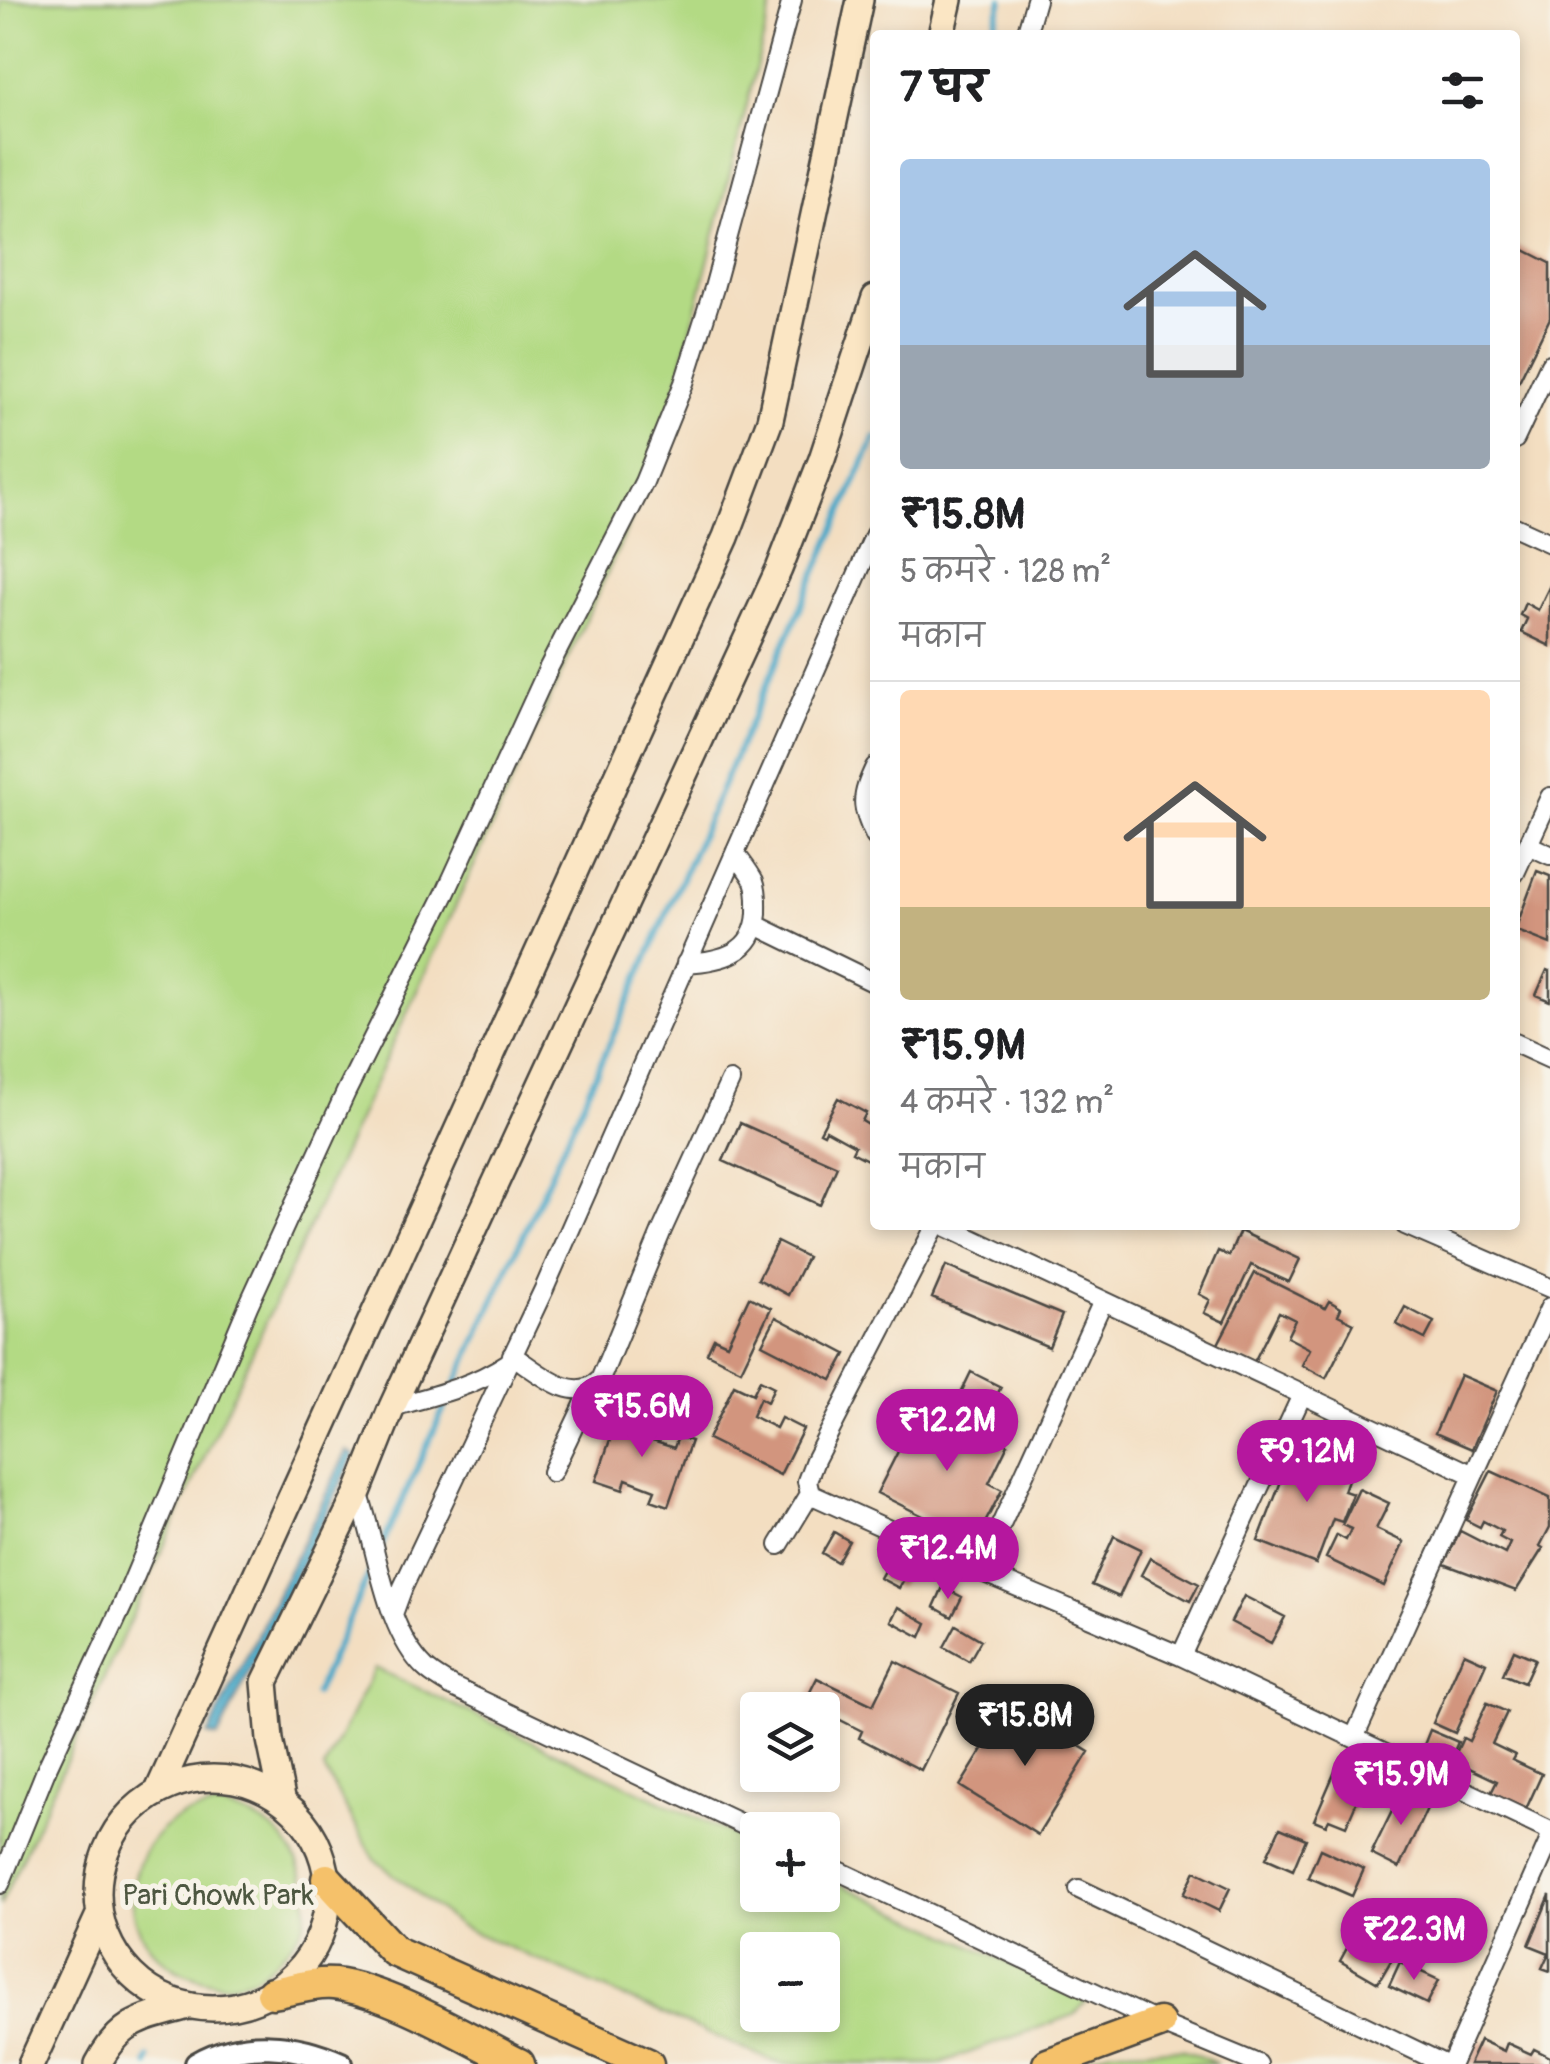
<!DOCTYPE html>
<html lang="hi">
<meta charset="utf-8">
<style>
body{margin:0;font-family:Pangolin,"Playpen Sans Deva",sans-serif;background:#f2f2f2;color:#202124;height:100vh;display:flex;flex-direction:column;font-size:38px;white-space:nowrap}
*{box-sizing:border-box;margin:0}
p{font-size:32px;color:#757577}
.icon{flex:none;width:55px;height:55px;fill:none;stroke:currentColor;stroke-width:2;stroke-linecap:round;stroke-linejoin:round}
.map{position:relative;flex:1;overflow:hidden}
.side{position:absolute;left:870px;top:30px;width:650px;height:1200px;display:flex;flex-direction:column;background:#fff;border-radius:10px;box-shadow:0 5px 15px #0003}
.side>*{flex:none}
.controls{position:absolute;left:740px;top:1692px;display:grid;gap:20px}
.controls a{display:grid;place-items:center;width:100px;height:100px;border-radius:10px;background:#fff;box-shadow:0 5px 15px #0003;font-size:50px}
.price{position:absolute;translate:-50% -85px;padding:0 22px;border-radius:35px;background:#b5179e;color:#fff;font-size:32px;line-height:65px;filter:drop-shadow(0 2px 5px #0008)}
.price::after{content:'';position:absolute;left:50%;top:60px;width:30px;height:22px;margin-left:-15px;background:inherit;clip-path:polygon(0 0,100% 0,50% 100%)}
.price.on{background:#222;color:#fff}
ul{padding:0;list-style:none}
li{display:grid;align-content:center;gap:20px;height:530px;padding:0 30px}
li+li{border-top:2px solid #e0e0e0}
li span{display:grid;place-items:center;height:310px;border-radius:10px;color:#555}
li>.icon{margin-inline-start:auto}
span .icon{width:180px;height:180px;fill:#fffc;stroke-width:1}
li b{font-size:42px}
h2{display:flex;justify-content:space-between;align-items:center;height:120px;padding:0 30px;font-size:42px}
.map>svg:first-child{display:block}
.green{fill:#b3da84;stroke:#6f8258;stroke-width:2.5;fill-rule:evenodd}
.water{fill:#48a8c8;stroke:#3a6a7a;stroke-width:2.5}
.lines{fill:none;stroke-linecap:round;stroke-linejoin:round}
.stream{stroke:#48a8c8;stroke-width:6}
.building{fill:#d2957e}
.minor-casing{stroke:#494642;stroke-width:22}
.tertiary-casing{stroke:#494642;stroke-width:28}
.secondary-casing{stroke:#494642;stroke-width:30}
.trunk-casing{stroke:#494642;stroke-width:35}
.minor{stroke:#fff;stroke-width:18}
.tertiary{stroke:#fff;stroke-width:22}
.secondary{stroke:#fbe6c4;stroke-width:25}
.trunk{stroke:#f5c16b;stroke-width:30}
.labels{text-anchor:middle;stroke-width:10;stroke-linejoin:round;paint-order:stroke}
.park-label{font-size:30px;fill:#4d5741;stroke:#f7f3e8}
</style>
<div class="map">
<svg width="1550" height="2064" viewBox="0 0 1550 2064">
<rect width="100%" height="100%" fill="#f7f3e8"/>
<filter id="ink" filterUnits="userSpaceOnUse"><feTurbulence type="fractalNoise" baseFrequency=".01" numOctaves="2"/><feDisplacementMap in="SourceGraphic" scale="20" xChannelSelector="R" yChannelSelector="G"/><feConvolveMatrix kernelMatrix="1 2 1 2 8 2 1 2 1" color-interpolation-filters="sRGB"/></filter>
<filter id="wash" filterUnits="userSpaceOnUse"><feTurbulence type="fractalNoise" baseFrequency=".0048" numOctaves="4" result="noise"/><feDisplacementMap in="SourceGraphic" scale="40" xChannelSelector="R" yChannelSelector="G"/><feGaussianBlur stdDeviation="2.25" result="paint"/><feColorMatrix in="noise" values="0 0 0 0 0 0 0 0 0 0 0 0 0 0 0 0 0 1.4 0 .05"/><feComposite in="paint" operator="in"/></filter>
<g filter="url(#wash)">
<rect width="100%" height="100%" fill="#f3dec1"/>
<path class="green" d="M0,0H773L659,459L0,1906Z
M375,1668L757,1846L758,1895H822L823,1876L1088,2000L1074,2015L938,2064H783L772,2061L459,1926L375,1860L324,1769ZM758,1950H822V2015H758Z
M217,1806C235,1810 252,1815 267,1825C296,1844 312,1886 305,1920C301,1937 270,1969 255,1977C247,1981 233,1983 225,1984C215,1984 204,1980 195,1977C177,1972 157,1958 146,1942C118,1901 136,1840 180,1817C191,1812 205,1810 217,1806Z
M1183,2049L1217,2064H1070L1111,2050Z"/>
<path class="water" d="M347,1451L355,1455L218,1737L208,1735Z"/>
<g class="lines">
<path class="stream" d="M992,35L1002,0
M456,1384L621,1018L875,437
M379,1552L450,1395
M315,1694L374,1563
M147,2064L149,2058"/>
</g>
<g id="blocks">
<path class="building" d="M1515,245L1550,263V318L1519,381L1515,379Z
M1550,585V646L1521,632L1527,619L1520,615L1525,603L1538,610Z
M1537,871L1550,876V944L1515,930Z
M1547,970L1550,971V1001L1536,995Z
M838,1098L866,1113L862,1121L875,1129V1164L852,1152L855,1146L826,1130L824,1134L820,1132Z
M740,1123L837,1166L820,1205L723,1161Z
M1240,1231L1300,1259L1289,1282L1251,1265L1224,1322L1204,1313L1210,1300L1199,1294L1218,1251L1229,1256Z
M777,1242L807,1257L788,1295L758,1279Z
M946,1266L1062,1315L1049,1347L932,1298Z
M1255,1273L1325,1308L1329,1301L1341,1308L1338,1315L1354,1323L1326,1378L1302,1365L1310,1349L1287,1337L1295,1320L1279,1312L1253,1364L1217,1346Z
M749,1297L771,1308L741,1370L707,1353L714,1338L727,1344Z
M1405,1307L1434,1322L1425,1339L1396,1324Z
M776,1317L846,1354L832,1380L762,1344Z
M971,1372L1001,1387L985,1418L956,1403Z
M1460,1375L1497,1391L1472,1449L1435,1433Z
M760,1380L774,1387L767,1402L760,1398L752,1416L776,1428L781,1418L803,1429L780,1475L708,1439L734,1385L753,1394Z
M944,1411L1008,1444L989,1483L1002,1490L975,1542L877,1493L915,1418L936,1428Z
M618,1416L656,1429L652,1441L674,1448L678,1437L691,1441L668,1506L651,1500L655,1490L626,1479L623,1490L596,1481Z
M1295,1445L1352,1468L1344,1491L1353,1494L1342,1522L1333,1519L1316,1564L1258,1541Z
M1491,1471L1550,1498V1527L1540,1546L1543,1548L1516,1591L1444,1564L1460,1531L1505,1554L1510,1543L1499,1537L1502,1531L1483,1521L1480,1527L1466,1520Z
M1359,1489L1389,1503L1376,1529L1404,1542L1384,1586L1326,1558L1337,1535L1346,1540L1351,1529L1342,1525Z
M834,1532L849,1541L837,1562L822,1553Z
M1114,1536L1141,1549L1119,1597L1092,1585Z
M1150,1558L1199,1584L1190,1601L1141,1575Z
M890,1560L909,1570L899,1588L880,1578Z
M943,1587L962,1597L952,1617L934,1607Z
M1244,1596L1285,1617L1271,1643L1231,1622Z
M898,1607L927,1623L921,1637L891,1621Z
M956,1625L981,1640L969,1661L944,1647Z
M1514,1650L1535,1659L1524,1683L1503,1674Z
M1464,1653L1486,1663L1455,1733L1433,1723Z
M895,1661L959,1693L921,1770L859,1738L862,1731L805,1702L817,1678L873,1705Z
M1487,1703L1507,1712L1492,1744L1515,1755L1512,1760L1542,1774L1526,1809L1491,1793L1497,1781L1461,1764L1456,1775L1448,1770L1463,1738L1469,1741Z
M1011,1704L1089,1752L1038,1835L960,1786Z
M1430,1730L1458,1742L1447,1767L1420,1755Z
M1350,1762L1370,1771L1346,1826L1329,1819L1326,1825L1314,1820L1336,1769L1345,1773Z
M1403,1789L1430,1802L1399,1868L1371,1854Z
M1280,1828L1306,1839L1293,1870L1266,1858Z
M1320,1849L1364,1869L1352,1896L1308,1877Z
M1195,1871L1230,1888L1219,1911L1184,1894Z
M1550,1895V1971L1542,1968L1549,1953L1529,1945Z
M1353,1937L1392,1959L1378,1983L1340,1961Z
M1400,1962L1439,1980L1427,2004L1389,1986Z
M1480,2040L1504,2051L1507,2043L1531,2054L1534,2049L1550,2057V2064H1469Z"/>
</g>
</g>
<g filter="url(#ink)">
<use href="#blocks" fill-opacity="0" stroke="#494642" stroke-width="2.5"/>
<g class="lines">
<g class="minor-casing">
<path id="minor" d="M1026,35L1036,0
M1515,439L1550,364
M1515,527L1550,543
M875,767C861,797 860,806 875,836
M1528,845L1550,855
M1515,873L1550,797
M756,925L875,983
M686,963C720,961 755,954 757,913C757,902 758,891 754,881C749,871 741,862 735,853
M1515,1043L1550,1059
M936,1225L815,1460L807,1481L810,1494L980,1571L1181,1656L1550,1831
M943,1225L1473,1475
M1405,1225L1550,1288
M512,1355C537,1371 573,1406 600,1380L662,1230L730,1081
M392,1407C433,1396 472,1387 508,1363
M552,1472L592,1388
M358,1492C377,1544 384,1629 425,1668C432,1675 442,1680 451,1686L758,1832
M779,1545L810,1494
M980,1571L1103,1301
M393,1614L403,1587L544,1289L875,534
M1181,1656L1302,1395
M1354,1738L1550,1307
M822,1863L1159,2023L1258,2064
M0,1884L47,1768L124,1602L248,1306L346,1092L446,892L549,667L644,482L684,383L714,288L792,0
M1079,1889L1444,2064
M1451,2064L1550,1839"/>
</g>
<g class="tertiary-casing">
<path id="tertiary" d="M197,2064C242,2038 296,2043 341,2064"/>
</g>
<g class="secondary-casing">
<path id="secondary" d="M941,35L949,0
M98 1893a115 115 0 1 1 230 0a115 115 0 1 1-230 0Z
M158,1791L726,537L770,420L860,0
M283,1802L270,1740L265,1682L358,1492L392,1407L779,569L822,459L875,298
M31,2064L99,1915
M98,2064C121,2020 144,2018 189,2006"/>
</g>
<g class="trunk-casing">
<path id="trunk" d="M327,1879L394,1951L648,2064
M272,1993C291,1990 315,1982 334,1984C390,1991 467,2038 519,2064
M1048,2064L1159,2023"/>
</g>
<use href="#minor" class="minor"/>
<use href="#tertiary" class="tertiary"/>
<use href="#secondary" class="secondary"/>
<use href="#trunk" class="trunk"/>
</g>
</g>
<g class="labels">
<g class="park-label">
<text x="218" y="1905">Pari Chowk Park</text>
</g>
</g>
</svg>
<div class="controls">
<a><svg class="icon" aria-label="layers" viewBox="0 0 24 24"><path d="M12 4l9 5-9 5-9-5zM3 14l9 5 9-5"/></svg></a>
<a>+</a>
<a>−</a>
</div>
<b class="price" style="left:642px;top:1460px">₹15.6M</b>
<b class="price" style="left:947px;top:1474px">₹12.2M</b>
<b class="price" style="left:1307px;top:1505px">₹9.12M</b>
<b class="price" style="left:948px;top:1602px">₹12.4M</b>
<b class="price on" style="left:1025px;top:1769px">₹15.8M</b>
<b class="price" style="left:1401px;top:1828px">₹15.9M</b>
<b class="price" style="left:1414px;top:1983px">₹22.3M</b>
<section class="side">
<h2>7 घर<svg class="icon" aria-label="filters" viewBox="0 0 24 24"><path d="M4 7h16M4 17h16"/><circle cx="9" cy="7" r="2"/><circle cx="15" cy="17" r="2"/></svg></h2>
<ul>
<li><span style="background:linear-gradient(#a9c7e8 60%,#9aa5b1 0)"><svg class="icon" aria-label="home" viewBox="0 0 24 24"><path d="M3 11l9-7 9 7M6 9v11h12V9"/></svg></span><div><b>₹15.8M</b><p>5 कमरे · 128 m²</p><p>मकान</p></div></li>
<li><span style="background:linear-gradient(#ffd9b3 70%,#c2b280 0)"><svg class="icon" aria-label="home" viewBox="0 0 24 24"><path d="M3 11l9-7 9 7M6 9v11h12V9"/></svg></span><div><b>₹15.9M</b><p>4 कमरे · 132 m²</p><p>मकान</p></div></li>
</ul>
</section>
</div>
